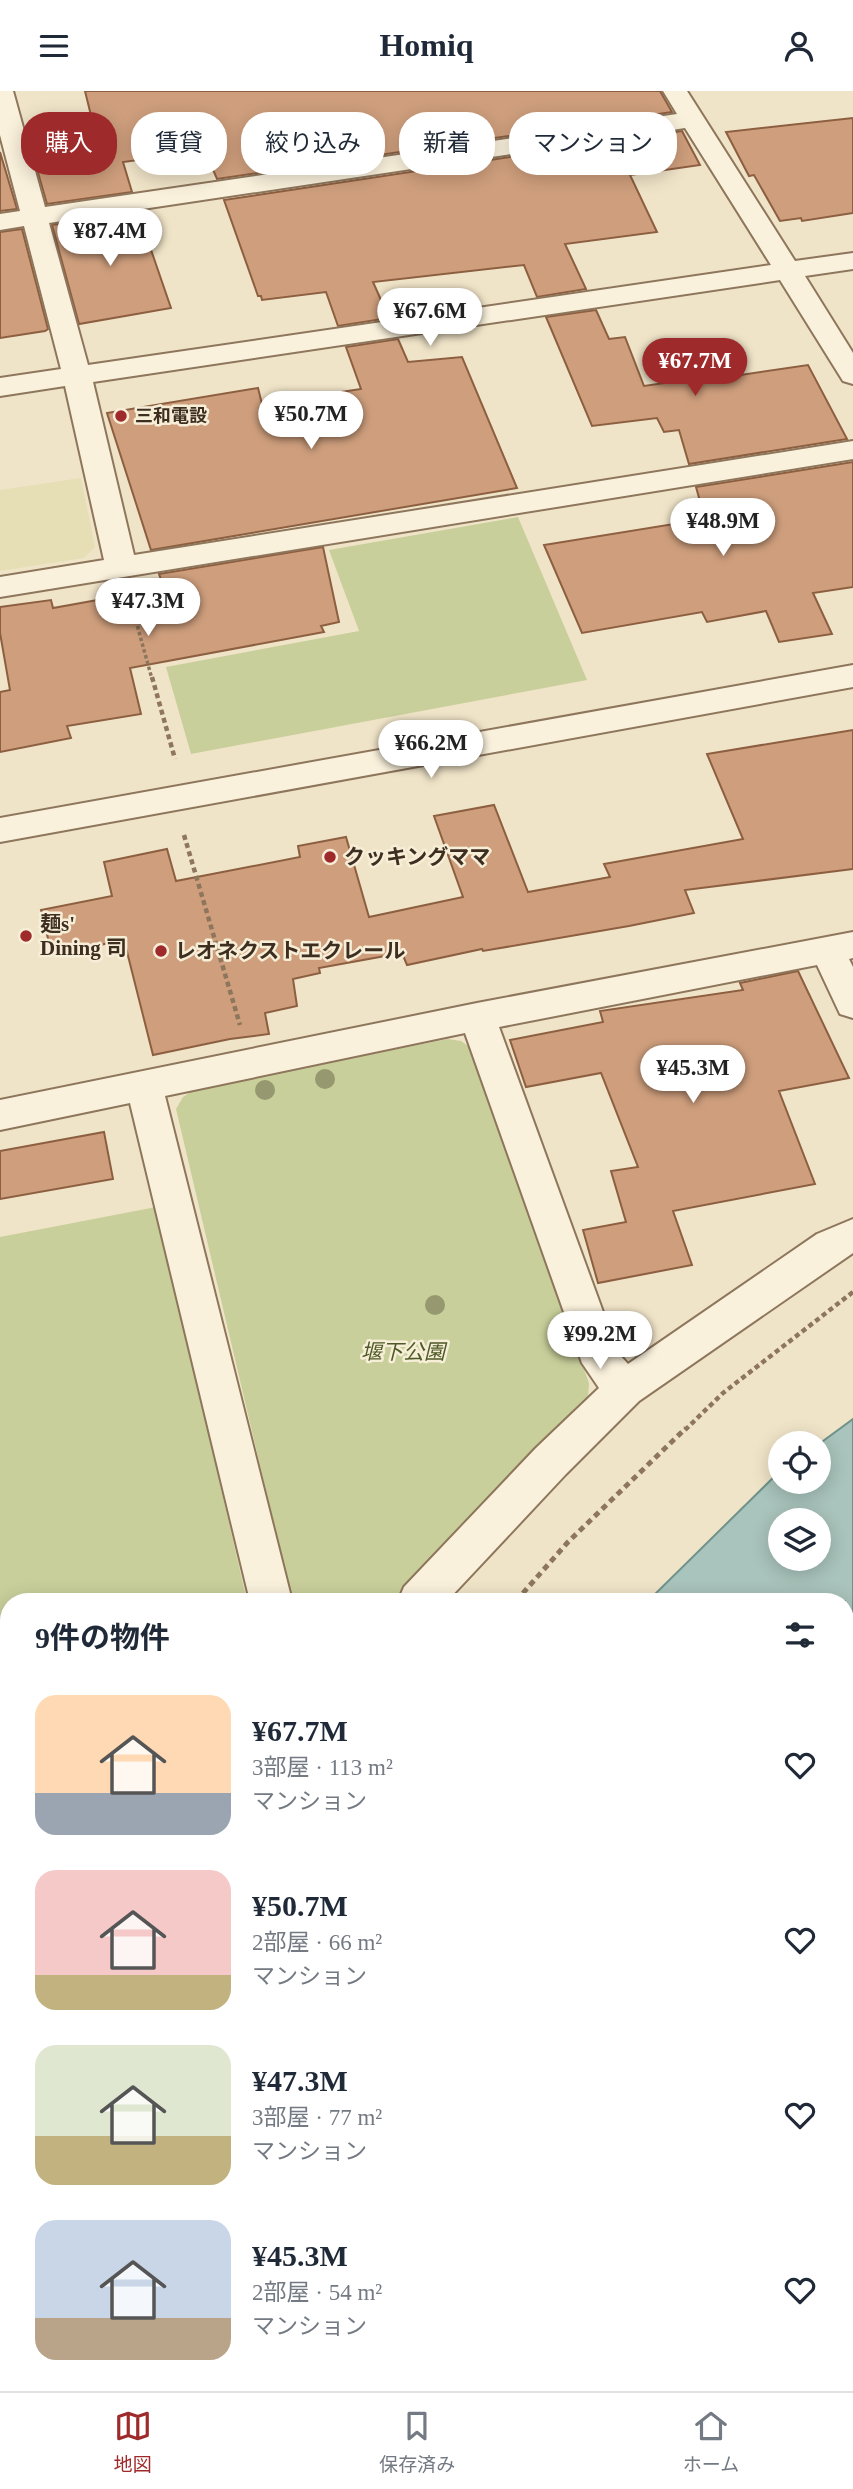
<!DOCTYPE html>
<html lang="ja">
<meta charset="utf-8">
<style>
body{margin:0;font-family:"Times New Roman","Noto Sans JP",serif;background:#f2f2f3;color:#1f2937;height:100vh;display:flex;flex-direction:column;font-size:26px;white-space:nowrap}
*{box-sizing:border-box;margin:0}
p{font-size:23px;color:#747a83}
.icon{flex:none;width:38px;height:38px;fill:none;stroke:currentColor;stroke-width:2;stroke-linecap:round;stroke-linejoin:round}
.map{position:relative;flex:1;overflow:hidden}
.side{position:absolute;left:0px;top:1502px;width:854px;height:800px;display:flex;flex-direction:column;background:#fff;border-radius:28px 28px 0 0;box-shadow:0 4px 18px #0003}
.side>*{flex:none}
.guide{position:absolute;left:21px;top:21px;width:812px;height:63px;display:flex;gap:14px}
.buttons{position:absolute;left:768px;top:1340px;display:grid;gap:14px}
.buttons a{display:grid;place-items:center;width:63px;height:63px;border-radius:50%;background:#fff;box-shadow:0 4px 18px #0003;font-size:35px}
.price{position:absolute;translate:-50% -60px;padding:0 16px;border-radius:24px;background:#fff;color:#222;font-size:23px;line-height:46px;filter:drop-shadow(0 2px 4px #0008)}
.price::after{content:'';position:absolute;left:50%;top:42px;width:21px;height:16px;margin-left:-10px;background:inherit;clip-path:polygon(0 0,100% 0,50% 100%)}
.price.selected{background:#9e2a2b;color:#fff}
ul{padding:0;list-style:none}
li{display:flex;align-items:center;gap:21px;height:175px;padding:0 35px}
li span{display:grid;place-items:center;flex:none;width:196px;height:140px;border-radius:21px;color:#555}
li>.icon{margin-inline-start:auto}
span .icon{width:84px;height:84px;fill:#fffc;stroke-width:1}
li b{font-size:30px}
h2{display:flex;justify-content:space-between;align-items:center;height:84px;padding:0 35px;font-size:30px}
.tag{padding:0 24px;border-radius:28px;background:#fff;box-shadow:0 4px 18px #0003;font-size:24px;line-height:63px}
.tag.selected{background:#9e2a2b;color:#fff}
header{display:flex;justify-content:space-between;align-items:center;height:91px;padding:0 35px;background:#fff;font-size:32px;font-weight:600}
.menu{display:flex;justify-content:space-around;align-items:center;height:98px;border-top:2px solid #e0e1e3;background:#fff;font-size:19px;color:#747a83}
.menu a{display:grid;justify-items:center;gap:4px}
.menu .selected{color:#9e2a2b}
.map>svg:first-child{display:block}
.farmland{fill:#e6deb5}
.green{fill:#c9cf9b}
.water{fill:#a9c4bc;stroke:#6f938a;stroke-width:2;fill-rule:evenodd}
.building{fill:#cf9f7d;stroke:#8d5f41;stroke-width:2}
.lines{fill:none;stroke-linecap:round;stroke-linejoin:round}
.minor-casing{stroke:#8d765c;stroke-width:4}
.path-far2{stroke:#8d765c;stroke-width:3.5;stroke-dasharray:3.5 2.5;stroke-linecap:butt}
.path-far1{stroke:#8d765c;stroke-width:4.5;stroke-dasharray:5 3.5;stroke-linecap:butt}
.path{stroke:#8d765c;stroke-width:5;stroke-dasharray:6 4.5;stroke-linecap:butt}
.minor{fill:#faf1dc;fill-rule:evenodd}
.tree{fill:#96986f}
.poi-dot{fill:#9e2a2b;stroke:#f7eed8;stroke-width:2.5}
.labels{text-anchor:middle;stroke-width:5;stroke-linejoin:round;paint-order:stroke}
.far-poi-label{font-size:18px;font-weight:bold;fill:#3d2e20;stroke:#f7eed8;text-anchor:start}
.poi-label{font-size:21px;font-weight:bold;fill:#3d2e20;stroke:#f7eed8;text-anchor:start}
.park-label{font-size:21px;font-style:italic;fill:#4d5a26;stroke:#f7eed8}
</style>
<header><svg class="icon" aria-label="menu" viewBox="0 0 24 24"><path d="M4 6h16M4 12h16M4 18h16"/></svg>Homiq<svg class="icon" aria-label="person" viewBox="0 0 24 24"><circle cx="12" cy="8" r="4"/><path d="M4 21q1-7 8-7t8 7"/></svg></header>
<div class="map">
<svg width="853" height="2300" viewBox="0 0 853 2300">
<rect width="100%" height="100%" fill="#f0e4c8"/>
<path class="farmland" d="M81,387L95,456L84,467L0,480V399Z"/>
<path class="green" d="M518,426L587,589L191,663L166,576L359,540L329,459Z
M448,948L461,950L471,957L589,1292L588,1307L395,1510H292L176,1018L183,1006L195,998Z
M156,1116L247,1510H9V1904L0,1913V1146Z"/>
<path class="water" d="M853,1328V1663L845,1669V1510H648L780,1380V1391H819V1353ZM780,1430H819V1468H780Z
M25,2293V2292L471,2293L468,2300H18Z"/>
<path class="building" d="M85,0H660L672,21L217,88L205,60L123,71L132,101L47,113L31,57L97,49Z
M853,27V122L802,130L801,127L780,130L754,84L749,85L726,41Z
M682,40L700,74L630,84L657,141L565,153L586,198L537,206L524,174L373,191L389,227L338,235L326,201L262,209L261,205H258L224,109Z
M0,61L17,118L0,120Z
M138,121L171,217L79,233L52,134Z
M22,138L48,238L45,240L0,247V141Z
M596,219L609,248L625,246L644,295L685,289L687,292L808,274L847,348L689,373L679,339L664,341L657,327L592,335L546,226Z
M398,248L408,271L462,266L517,397L151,459L107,322L258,297L262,313L361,298L346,256Z
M853,371V496L813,502L832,543L779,551L766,520L707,531L702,521L582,542L544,454L705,428L696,396Z
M323,456L339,531L321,535L324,541L130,577L141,623L67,635L71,647L0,661V601L10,599L0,542V516L51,509L53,517L164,497L159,483Z
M853,639V778L685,799L694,822L629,835L483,860L482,858L407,874L402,862L319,877L320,882L293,888L297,915L265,922L269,943L230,948L153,964L124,849L52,864L41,819L112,805L104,771L167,758L176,790L300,766L298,755L346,746L369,826L463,806L434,725L494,714L528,801L610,786L604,773L743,748L707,663Z
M798,880L849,987L779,1000L815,1093L673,1120L692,1174L598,1192L583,1139L626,1131L611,1080L638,1076L601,982L526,996L510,949L603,931L600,920L743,899L740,892Z
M104,1041L113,1088L0,1108V1060Z"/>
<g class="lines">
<g class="minor-casing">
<path id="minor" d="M0,0H13L45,116L677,23L663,0H687L795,170L853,162V178L805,185L853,262V293L843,290L780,189L93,291L134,464L853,350V368L0,506V486L104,469L65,295L0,305V287L61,278L24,135L0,139V123L20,120L0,44ZM685,37L771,174L88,274L49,132Z
M853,574V596L0,751V727Z
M853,841V867L849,868L853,876V927L840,923L817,874L499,936L618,1262L628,1273L817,1143L853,1128V1162L639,1310L566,1383L447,1510H398L404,1496L536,1357L599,1297L582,1272L465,942L165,1005L292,1510H250L130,1012L0,1039V1009L477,912Z
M9,1934V1988L0,1992V1938Z"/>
</g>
<path class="path-far2" d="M131,512L152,588"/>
<path class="path-far1" d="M152,586L175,668
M184,744L240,934
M685,1339L723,1302L853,1201"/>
<path class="path" d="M516,1510L568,1451L686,1337
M0,2073L9,2063"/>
<use href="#minor" class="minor"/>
</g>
<g class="tree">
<circle cx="325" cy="988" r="10"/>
<circle cx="265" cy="999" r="10"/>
<circle cx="435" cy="1214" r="10"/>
</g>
<g class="poi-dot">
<circle cx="121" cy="325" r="7"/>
<circle cx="330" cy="766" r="7"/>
<circle cx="26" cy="845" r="7"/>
<circle cx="161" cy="860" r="7"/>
</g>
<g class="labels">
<g class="far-poi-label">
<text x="135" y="331">三和電設</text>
</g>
<g class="poi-label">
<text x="344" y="773">クッキングママ</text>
<text x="40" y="840">麺s'<tspan x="40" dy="24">Dining 司</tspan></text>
<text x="175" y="867">レオネクストエクレール</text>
</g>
<g class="park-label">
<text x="403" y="1268">堰下公園</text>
</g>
</g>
</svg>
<div class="buttons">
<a><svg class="icon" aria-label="locate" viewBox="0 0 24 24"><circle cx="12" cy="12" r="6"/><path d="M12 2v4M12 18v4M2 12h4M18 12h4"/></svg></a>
<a><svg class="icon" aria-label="layers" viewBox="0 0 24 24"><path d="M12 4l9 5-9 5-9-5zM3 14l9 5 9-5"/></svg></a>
</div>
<b class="price" style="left:110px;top:177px">¥87.4M</b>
<b class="price" style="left:430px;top:257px">¥67.6M</b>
<b class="price selected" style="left:695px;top:307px">¥67.7M</b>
<b class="price" style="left:311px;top:360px">¥50.7M</b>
<b class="price" style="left:723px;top:467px">¥48.9M</b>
<b class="price" style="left:148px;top:547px">¥47.3M</b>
<b class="price" style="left:431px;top:689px">¥66.2M</b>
<b class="price" style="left:693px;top:1014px">¥45.3M</b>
<b class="price" style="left:600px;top:1280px">¥99.2M</b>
<div class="guide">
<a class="tag selected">購入</a>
<a class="tag">賃貸</a>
<a class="tag">絞り込み</a>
<a class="tag">新着</a>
<a class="tag">マンション</a>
</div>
<section class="side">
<h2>9件の物件<svg class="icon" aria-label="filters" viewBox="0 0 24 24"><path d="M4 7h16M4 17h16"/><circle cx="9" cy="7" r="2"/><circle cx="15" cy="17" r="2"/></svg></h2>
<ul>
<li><span style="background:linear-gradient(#ffd9b3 70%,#9aa5b1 0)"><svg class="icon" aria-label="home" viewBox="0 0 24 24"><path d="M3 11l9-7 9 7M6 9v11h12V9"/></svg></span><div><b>¥67.7M</b><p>3部屋 · 113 m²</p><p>マンション</p></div><svg class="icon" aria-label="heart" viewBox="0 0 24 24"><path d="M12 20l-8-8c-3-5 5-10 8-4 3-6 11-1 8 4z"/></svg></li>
<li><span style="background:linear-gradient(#f6c9c9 75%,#c2b280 0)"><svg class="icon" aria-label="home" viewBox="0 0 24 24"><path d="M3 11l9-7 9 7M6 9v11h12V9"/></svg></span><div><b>¥50.7M</b><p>2部屋 · 66 m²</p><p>マンション</p></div><svg class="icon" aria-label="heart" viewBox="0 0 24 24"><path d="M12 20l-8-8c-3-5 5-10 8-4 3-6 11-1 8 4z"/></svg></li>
<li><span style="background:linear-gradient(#dfe7d0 65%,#c2b280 0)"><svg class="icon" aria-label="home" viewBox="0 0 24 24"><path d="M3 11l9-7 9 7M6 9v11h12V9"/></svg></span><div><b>¥47.3M</b><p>3部屋 · 77 m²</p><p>マンション</p></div><svg class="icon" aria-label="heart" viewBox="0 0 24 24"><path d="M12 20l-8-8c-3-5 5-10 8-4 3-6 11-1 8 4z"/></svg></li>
<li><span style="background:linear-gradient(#c9d6e8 70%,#b9a48a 0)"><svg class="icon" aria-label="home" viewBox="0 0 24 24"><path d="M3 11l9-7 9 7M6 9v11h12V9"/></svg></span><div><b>¥45.3M</b><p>2部屋 · 54 m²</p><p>マンション</p></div><svg class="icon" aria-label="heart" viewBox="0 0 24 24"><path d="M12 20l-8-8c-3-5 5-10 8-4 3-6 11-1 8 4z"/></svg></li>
</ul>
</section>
</div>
<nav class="menu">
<a class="selected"><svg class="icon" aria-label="map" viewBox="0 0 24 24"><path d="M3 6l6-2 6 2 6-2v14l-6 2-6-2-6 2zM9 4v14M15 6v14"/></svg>地図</a>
<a><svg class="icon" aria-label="saved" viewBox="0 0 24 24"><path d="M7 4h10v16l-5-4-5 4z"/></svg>保存済み</a>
<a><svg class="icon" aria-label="home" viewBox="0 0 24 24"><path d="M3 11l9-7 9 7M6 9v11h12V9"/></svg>ホーム</a>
</nav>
